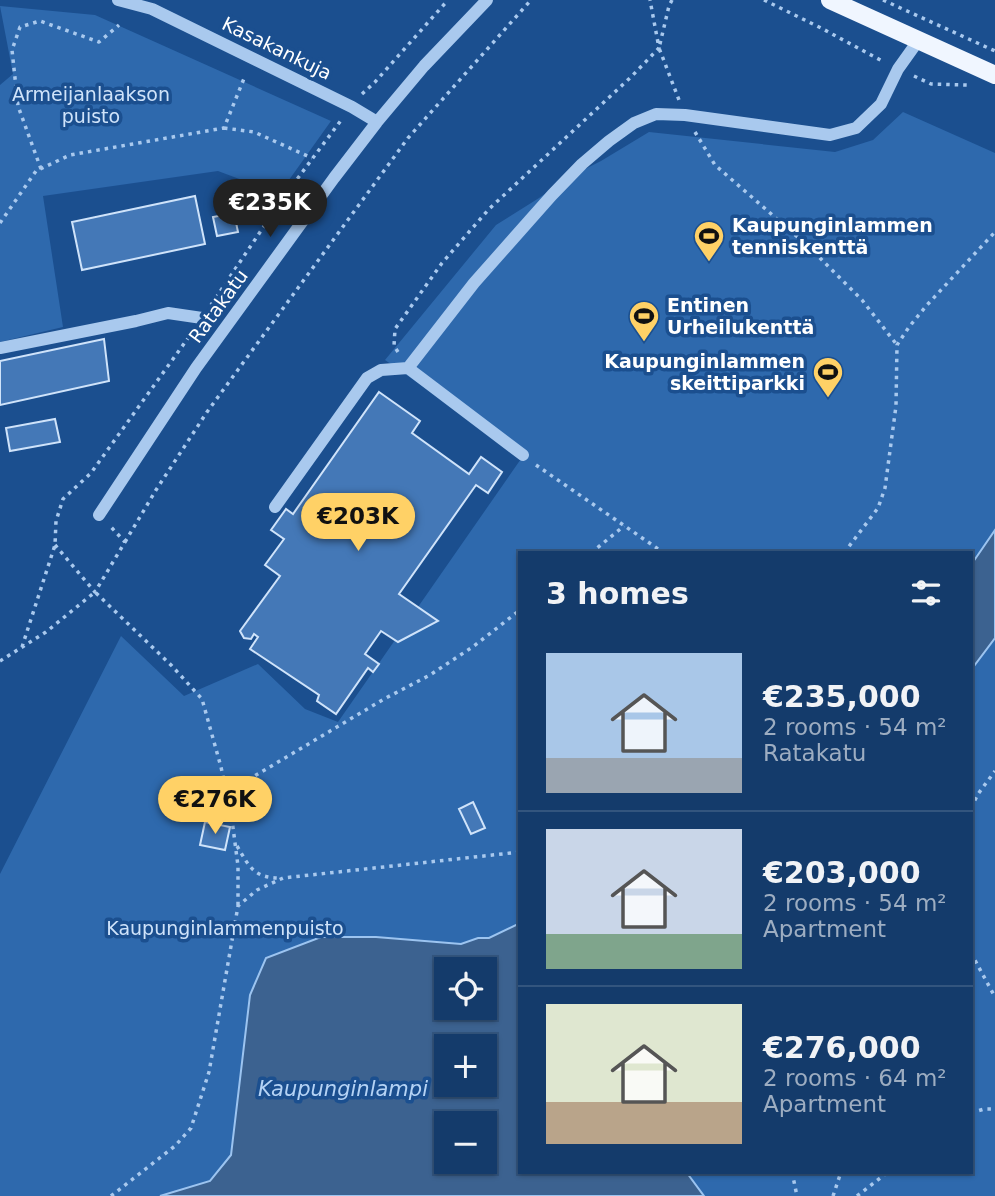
<!DOCTYPE html>
<meta charset="utf-8">
<style>
body{margin:0;font-family:"DejaVu Sans",sans-serif;background:#214673;color:#f1f3f6;height:100vh;display:flex;flex-direction:column;font-size:26px;white-space:nowrap}
*{box-sizing:border-box;margin:0}
p{font-size:23px;color:#9dadc1}
.icon{flex:none;width:38px;height:38px;fill:none;stroke:currentColor;stroke-width:2;stroke-linecap:round;stroke-linejoin:round}
.map{position:relative;flex:1;overflow:hidden}
.details{position:absolute;left:518px;top:551px;width:455px;height:623px;display:flex;flex-direction:column;background:#143b6b;border-radius:0px;box-shadow:0 2px 5px #0004,0 0 0 2px #33557e}
.details>*{flex:none}
.buttons{position:absolute;left:434px;top:957px;display:grid;gap:14px}
.buttons a{display:grid;place-items:center;width:63px;height:63px;border-radius:0px;background:#143b6b;box-shadow:0 2px 5px #0004,0 0 0 2px #33557e;font-size:35px}
.price{position:absolute;translate:-50% -60px;padding:0 16px;border-radius:24px;background:#ffd166;color:#111;font-size:23px;line-height:46px;filter:drop-shadow(0 2px 4px #0008)}
.price::after{content:'';position:absolute;left:50%;top:42px;width:21px;height:16px;margin-left:-10px;background:inherit;clip-path:polygon(0 0,100% 0,50% 100%)}
.price.active{background:#222;color:#fff}
ul{padding:0;list-style:none}
li{display:flex;align-items:center;gap:21px;height:175px;padding:0 28px}
li+li{border-top:2px solid #33557e}
li span{display:grid;place-items:center;flex:none;width:196px;height:140px;border-radius:0px;color:#555}
li>.icon{margin-inline-start:auto}
span .icon{width:84px;height:84px;fill:#fffc;stroke-width:1}
li b{font-size:30px}
h2{display:flex;justify-content:space-between;align-items:center;height:84px;padding:0 28px;font-size:30px}
.map>svg:first-child{display:block}
.green{fill:#2e69ad;fill-rule:evenodd}
.water{fill:#3c6290;stroke:#9cc4f0;stroke-width:2;fill-rule:evenodd}
.building{fill:#4478b7;stroke:#cfe3fa;stroke-width:2}
.lines{fill:none;stroke-linecap:round;stroke-linejoin:round}
.path{stroke:#a9c9ee;stroke-width:3.5;stroke-dasharray:3.5 5;stroke-linecap:butt}
.minor{stroke:#a9c9ee;stroke-width:12}
.major{stroke:#f0f6ff;stroke-width:18}
.labels{text-anchor:middle;stroke-width:7;stroke-linejoin:round;paint-order:stroke}
.street-label{font-size:19px;fill:#fff;stroke:#1b4f8f}
.park-label{font-size:19px;fill:#cfe3fa;stroke:#1b4f8f}
.poi-label{font-size:19px;font-weight:bold;fill:#fff;stroke:#1b4f8f;text-anchor:start}
.water-label{font-size:21px;font-style:italic;fill:#b5d3f5;stroke:#1b4f8f}
</style>
<div class="map">
<svg width="995" height="1196" viewBox="0 0 995 1196">
<rect width="100%" height="100%" fill="#1b4f8f"/>
<path class="green" d="M0,6L95,15L331,121L279,194L218,171L43,196L63,327L0,342V85L13,74Z
M903,112L995,153V1196H0V874L121,636L184,696L258,664L305,709L338,722L523,456L385,360L496,225L539,198L569,177L601,161L649,132L835,152L873,140ZM520,553H971V1172H520ZM446,970H485V1008H446ZM446,1046H485V1085H446ZM446,1124H485V1162H446Z"/>
<path class="water" d="M995,530V638L971,670V565Z
M520,923V1172L687,1173L704,1196H160L210,1181L231,1155L250,995L266,958L321,937H376L461,944L478,938H489ZM446,970H485V1008H446ZM446,1046H485V1085H446ZM446,1124H485V1162H446Z"/>
<path class="building" d="M195,196L205,244L82,270L72,222Z
M234,213L238,232L217,236L213,217Z
M104,339L109,381L0,405V361Z
M379,392L420,421L412,433L469,474L481,457L502,472L488,493L476,485L399,594L438,621L398,642L381,631L365,654L379,664L373,672L368,668L336,714L317,701L319,695L250,649L258,637L254,634L251,639L244,638L240,631L280,576L265,565L284,539L271,530L286,509L293,514Z
M55,419L60,442L10,451L6,428Z
M473,802L485,828L471,834L459,809Z
M205,822L230,827L225,850L200,845Z"/>
<g class="lines">
<path class="path" d="M672,0L669,6L659,48L679,100
M764,0L821,28L884,62
M883,0L995,51
M914,76L931,84L967,85
M362,94L375,82L448,0
M224,128L254,132L312,158
M695,132L715,165L808,246L862,300L897,345
M41,169L18,106L12,50L20,27L40,21L99,42L119,25
M0,223L36,171L70,155L224,128L245,76
M211,305L283,198L342,119
M398,352L394,346L395,329L442,263L489,209L631,77L659,48L650,0
M536,465L664,553
M125,542L156,490L207,412L408,138L531,0
M55,545L95,592L125,542L111,527
M591,553L624,526
M844,553L878,508L885,488L896,406L897,345L909,327L927,305L995,232
M22,647L55,545L56,521L63,499L91,473L191,334
M0,661L46,632L95,592L172,666L202,699L221,767L231,812L238,866V906
M226,793L384,699L430,675L474,646L520,610
M971,808L978,794L995,771
M237,846C250,868 254,878 281,878
M971,953L995,997
M971,1113L984,1109H995
M792,1172L797,1196
M111,1196L175,1146L191,1128L209,1072L238,906L257,890L283,878L520,852
M833,1196L841,1172
M857,1196L888,1172"/>
<path class="minor" d="M118,0L152,9L352,107L377,122
M0,348L136,321L168,313L202,318
M523,455L408,368L474,283L552,195L582,164L609,141L634,123L656,114L685,115L830,135L856,128L881,104L898,69L918,41
M275,507L367,378L381,370L408,368
M99,515L196,368L334,178L377,122L424,66L487,0"/>
<path class="major" d="M830,0L995,75"/>
</g>
<defs>
<g id="stadium-pin" transform="scale(1.575)"><path d="M0 17L-7.5 6A9.5 9.5 0 1 1 7.5 6Z" fill="#ffd166" stroke="#1b4f8f"/><path d="M0-5a6.5 5 0 1 0 0 10a6.5 5 0 1 0 0-10ZM-3.5-1.8h7v3.6h-7Z" fill="#111"/></g>
</defs>
<g fill-rule="evenodd">
<use href="#stadium-pin" x="709" y="236"/>
<use href="#stadium-pin" x="644" y="316"/>
<use href="#stadium-pin" x="828" y="372"/>
</g>
<g class="labels">
<g class="street-label">
<text transform="translate(277 48) rotate(26)" y="7">Kasakankuja</text>
<text transform="translate(218 306) rotate(-54)" y="7">Ratakatu</text>
</g>
<g class="park-label">
<text x="91" y="101">Armeijanlaakson<tspan x="91" dy="22">puisto</tspan></text>
<text x="225" y="935">Kaupunginlammenpuisto</text>
</g>
<g class="poi-label">
<text x="732" y="232">Kaupunginlammen<tspan x="732" dy="22">tenniskenttä</tspan></text>
<text x="667" y="312">Entinen<tspan x="667" dy="22">Urheilukenttä</tspan></text>
<text x="805" y="368" text-anchor="end">Kaupunginlammen<tspan x="805" dy="22">skeittiparkki</tspan></text>
</g>
<g class="water-label">
<text x="343" y="1096">Kaupunginlampi</text>
</g>
</g>
</svg>
<div class="buttons">
<a><svg class="icon" aria-label="locate" viewBox="0 0 24 24"><circle cx="12" cy="12" r="6"/><path d="M12 2v4M12 18v4M2 12h4M18 12h4"/></svg></a>
<a>+</a>
<a>−</a>
</div>
<b class="price active" style="left:270px;top:239px">€235K</b>
<b class="price" style="left:358px;top:553px">€203K</b>
<b class="price" style="left:215px;top:836px">€276K</b>
<section class="details">
<h2>3 homes<svg class="icon" aria-label="filters" viewBox="0 0 24 24"><path d="M4 7h16M4 17h16"/><circle cx="9" cy="7" r="2"/><circle cx="15" cy="17" r="2"/></svg></h2>
<ul>
<li><span style="background:linear-gradient(#a9c7e8 75%,#9aa5b1 0)"><svg class="icon" aria-label="home" viewBox="0 0 24 24"><path d="M3 11l9-7 9 7M6 9v11h12V9"/></svg></span><div><b>€235,000</b><p>2 rooms · 54 m²</p><p>Ratakatu</p></div></li>
<li><span style="background:linear-gradient(#c9d6e8 75%,#7fa58c 0)"><svg class="icon" aria-label="home" viewBox="0 0 24 24"><path d="M3 11l9-7 9 7M6 9v11h12V9"/></svg></span><div><b>€203,000</b><p>2 rooms · 54 m²</p><p>Apartment</p></div></li>
<li><span style="background:linear-gradient(#dfe7d0 70%,#b9a48a 0)"><svg class="icon" aria-label="home" viewBox="0 0 24 24"><path d="M3 11l9-7 9 7M6 9v11h12V9"/></svg></span><div><b>€276,000</b><p>2 rooms · 64 m²</p><p>Apartment</p></div></li>
</ul>
</section>
</div>
